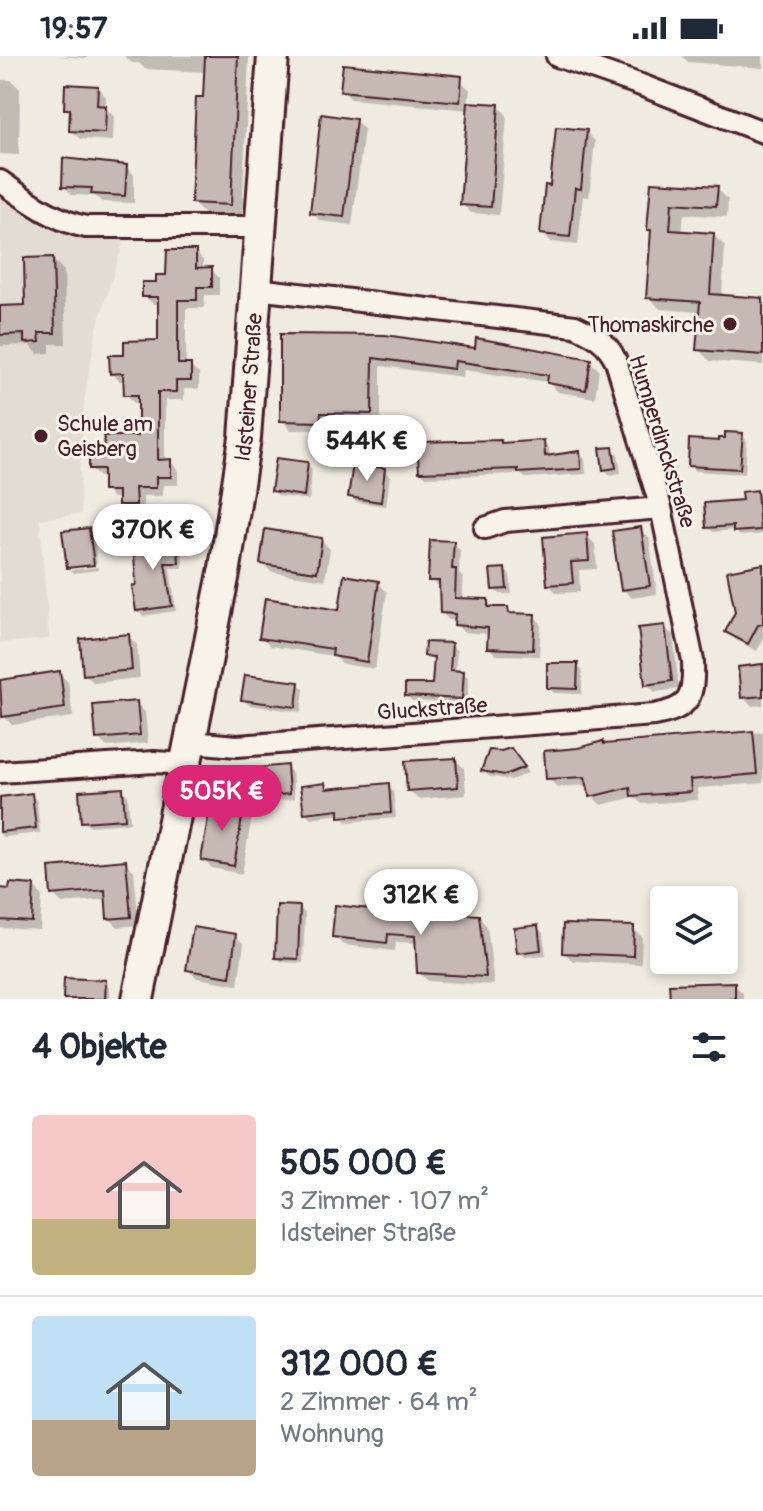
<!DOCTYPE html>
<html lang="de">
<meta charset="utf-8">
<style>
body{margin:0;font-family:Pangolin,sans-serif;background:#f6f6f7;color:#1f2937;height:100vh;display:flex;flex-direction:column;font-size:30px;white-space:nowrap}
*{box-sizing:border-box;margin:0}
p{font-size:26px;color:#747a83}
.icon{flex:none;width:44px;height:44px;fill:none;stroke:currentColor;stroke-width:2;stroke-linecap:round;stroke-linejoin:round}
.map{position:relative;height:943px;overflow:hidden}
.panel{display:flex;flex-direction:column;background:#fff;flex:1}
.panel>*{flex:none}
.tools{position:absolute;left:650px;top:830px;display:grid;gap:16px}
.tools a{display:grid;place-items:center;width:88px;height:88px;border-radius:8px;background:#fff;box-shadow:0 4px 12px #0003;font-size:40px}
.price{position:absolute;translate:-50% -68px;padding:0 18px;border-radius:28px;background:#fff;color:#222;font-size:26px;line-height:52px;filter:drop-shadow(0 2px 4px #0008)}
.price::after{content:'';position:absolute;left:50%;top:48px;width:24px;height:18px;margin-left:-12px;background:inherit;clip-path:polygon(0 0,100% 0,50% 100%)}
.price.current{background:#db2777;color:#fff}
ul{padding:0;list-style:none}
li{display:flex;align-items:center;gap:24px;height:200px;padding:0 32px}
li+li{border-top:2px solid #e0e1e3}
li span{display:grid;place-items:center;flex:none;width:224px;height:160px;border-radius:8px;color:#555}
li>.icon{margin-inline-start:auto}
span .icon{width:96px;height:96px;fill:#fffc;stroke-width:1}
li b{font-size:34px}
h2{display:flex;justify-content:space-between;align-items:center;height:96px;padding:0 32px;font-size:34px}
.status{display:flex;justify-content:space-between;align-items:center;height:56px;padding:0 40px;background:#fff;direction:ltr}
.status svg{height:22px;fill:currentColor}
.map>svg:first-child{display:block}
.built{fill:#e3dcd2}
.shadow{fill:#0003}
.building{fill:#c6b8b3;stroke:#4a1f2b;stroke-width:2}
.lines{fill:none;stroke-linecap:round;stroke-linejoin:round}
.street-casing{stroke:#4a1f2b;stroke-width:26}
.secondary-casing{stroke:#4a1f2b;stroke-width:36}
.street{stroke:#f7f3e8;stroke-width:20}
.secondary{stroke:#f7f3e8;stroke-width:30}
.poi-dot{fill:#4a1f2b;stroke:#f7f3e8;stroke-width:3}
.labels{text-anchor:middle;stroke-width:6;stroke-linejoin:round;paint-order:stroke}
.poi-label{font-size:22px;fill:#4a1f2b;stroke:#f7f3e8;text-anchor:end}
.street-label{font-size:22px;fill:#4a1f2b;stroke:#f7f3e8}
</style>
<div class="status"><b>19:57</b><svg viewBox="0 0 49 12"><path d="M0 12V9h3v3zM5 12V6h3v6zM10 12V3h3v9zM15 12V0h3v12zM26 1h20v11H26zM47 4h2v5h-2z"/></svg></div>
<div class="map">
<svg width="763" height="943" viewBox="0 0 763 943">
<rect width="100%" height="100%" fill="#f0ebe0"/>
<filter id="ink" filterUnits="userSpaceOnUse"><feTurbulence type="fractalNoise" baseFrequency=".0125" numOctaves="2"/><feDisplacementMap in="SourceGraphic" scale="16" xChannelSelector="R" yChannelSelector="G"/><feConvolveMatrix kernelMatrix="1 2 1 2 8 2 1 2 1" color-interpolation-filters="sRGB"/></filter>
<g filter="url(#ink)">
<path class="built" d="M0,139L37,163L79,180L124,184L97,271L84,346L80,415L81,458L40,463L49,583L0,587Z"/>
<path class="shadow" d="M55,0H87V2Z
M124,0H249L242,160L204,158L193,147L207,16L145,13L139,7H132Z
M682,0H763V12L688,6Z
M0,24H11L20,33L19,99L0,98Z
M461,25L470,34L468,48L498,50L507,59L499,159L471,157L462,148L469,54L351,43L342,34Z
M98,32L106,41V52L114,61L113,85L80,83L71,74L72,58L66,52Z
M355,65L364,73L352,169L320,165L312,156Z
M586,76L595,85L589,141L583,140L578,189L551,186L542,177L552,132Z
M126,110L134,119V147L102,146L95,140L72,139L64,130Z
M652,128L717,132L728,144L727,161L684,158L682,177L713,179L725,190L722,241L763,244V309L710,305L698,293L701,256L660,253L649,241L653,177L649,173Z
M195,196L203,204V214L211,213L219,222V239H205L204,252H186V310H190L199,318V333H184V344H165V406L170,405L178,414V429H163V440H143V457H128L120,448V442H113L105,434V421H99L91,413L106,396L140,383V346L134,347L126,338L125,325H120L112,317L126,301L160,286V248H153L144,240Z
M52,203L64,215L66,288H50V297L38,298L30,289L0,290V252L27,251Z
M282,280L590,305L599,314L595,342L558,336L548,326L464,314L463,321L381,310V366H329V374H291L282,364Z
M742,379L747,385L745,418L695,415L690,410L720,387Z
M500,386L503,389L544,386L549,392L550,402L579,397L585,403L586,418L525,422L521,418L426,421L420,415Z
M612,393L618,398L621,417L610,419L605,413Z
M307,408L312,413L309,444L279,440L273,434Z
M384,414L390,420L386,450L356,446L351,441Z
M756,436L761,441L763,478L740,480L734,474L713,476L708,471Z
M640,473L649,481L657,538L632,542L623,533Z
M88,474L94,479L97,507L71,510V513L69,511Z
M586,479L595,488L597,513L579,514L580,536L557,537L549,529Z
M176,483L182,489L183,512H170L176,555L143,560L138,554Z
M321,484L330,493L325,524L271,516L262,507Z
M453,487L460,494L459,518L463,522L462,544L487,545L495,553H507L513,559L534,560L541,567L539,600L496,599L489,591V578L463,576L456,568V564H449L442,557L441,531L430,524Z
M763,510V584L757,595L736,584L728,575Z
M98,511V514L74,517L71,514Z
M505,514L510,519L512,538H500L494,533Z
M378,527L387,536L375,613L343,608L334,600L270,590L262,581L341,556Z
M664,571L673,579L679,633L655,636L647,628Z
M128,580L137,589L140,622L94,627L85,618Z
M451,589L457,595L455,616L463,617L469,622L467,648L412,645L407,639L434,630L436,605L426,599Z
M577,609L582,615V638L554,637L549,632Z
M763,610V649L752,650L743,641Z
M59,617L68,626L73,661L12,669L4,660L0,626Z
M298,628L304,633L301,656L249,649L243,643Z
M136,647L145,656L148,687L107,691L98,682Z
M763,676V727L697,732L698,744L642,748L634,741L601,749L592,740L589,729L557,731L548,722L578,694Z
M516,700L528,717L511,724L488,720L483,714Z
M455,704L464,712L466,739L418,743L409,734Z
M286,711L292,717L294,743L254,747L248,741Z
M324,729L330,734L388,730L393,735L396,762L347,766L341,758L311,762L305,756Z
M123,734L128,740L130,767L89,770L83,765Z
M31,739L37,745L40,777L3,781L0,778V743Z
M243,752L252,760L242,818L212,812L203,804Z
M125,806L134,815L139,869L118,871L109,862L108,843L62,847L53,838Z
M33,830L42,839L40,874L0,872V834Z
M299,852L305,857L303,907L282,906L277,901Z
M414,860L478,861L487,870L494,929L428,925L419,916L417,887L396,886L395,895L343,889L334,880Z
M537,871L543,877L546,899L525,901L519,896Z
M633,872L642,881L641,908L573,905L564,897Z
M235,880L244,888L238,929L197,922L188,914Z
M105,926L110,932V943H65Z
M734,928L743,937V943H672Z"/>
<path class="building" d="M205,0H238L231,149L191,147L196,41H203Z
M343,8L462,20L460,46L340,35Z
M65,28L98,30L97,49L106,50L105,77L69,75L70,53H64Z
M468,46L499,48L491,151L460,149Z
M321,58L356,63L344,161L310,157Z
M556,71L587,74L581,133L575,132L570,181L540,178L545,129L550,130Z
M63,102L127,109L125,140L91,138L92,132L62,131Z
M651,126L718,130L716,150L672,147L670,174L714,177L710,238L763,242V299L696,294L700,246L646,242L651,174H647Z
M167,194H196V212L212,211V231H197V244H178V308H191V325H176V336H158V404L171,403V421H156V432H135L136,449H118V435H103V413H89V395L104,394V380H138V339H124L123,317L110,318L109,299H124V285L158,284V241H142V226H156V219H166Z
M53,201L55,277H39L40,286L24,287V278L0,279V250L25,249L24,202Z
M280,278L385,279L475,292L476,282L591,303L586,334L547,327L548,319L455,305L454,313L373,302L372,358L321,357L320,366L280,365Z
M725,376L743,377L740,413L688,410L689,383L719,385V382H725Z
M501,384V387L544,384L545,400L580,395L581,413L518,417V413L419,416L417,386Z
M613,391L616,412L603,414L600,392Z
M276,402L308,406L304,440L271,435Z
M353,408L385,412L381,446L348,441Z
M757,434L760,474L733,476V470L706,472L704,447L742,444L741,436Z
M641,471L650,530L621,534L612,475Z
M89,472L94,509L67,512L62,475Z
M265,473L322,482L317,516L260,508Z
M587,477L589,505L571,506L573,527L547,529L543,481Z
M177,481L179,507H165L172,550L136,555L132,530L136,529L133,484Z
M430,484L454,485L452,513H456L455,542L488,543V551H508L509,557L535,558L533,594L487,592L488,572L454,569L455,558L440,557L439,525H428Z
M763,508V568L758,569L748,588L725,576L735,556L727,515Z
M505,512L507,533L492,534L490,513Z
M344,519L379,525L367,606L332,600L333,593L259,582L265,542L339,554Z
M665,569L672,625L645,629L638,572Z
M129,578L132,614L83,619L80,583Z
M425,586L452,587L450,614L464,615L462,643L405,640V628H432L434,601L424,600Z
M547,607H578L577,633L547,632Z
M763,608V640L741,642L738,611Z
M60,615L65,652L2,661L0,624Z
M245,619L299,626L296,651L241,644Z
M137,645L140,679L96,683L93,649Z
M753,675L757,718L690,724L691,736L631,740L630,731L590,741L585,721L546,723L544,695L578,692L603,685L604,688Z
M511,692L525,711L505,719L481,715L489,694L501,695Z
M456,702L458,731L407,735L405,705Z
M287,709L289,738L246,742L244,713Z
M325,727L326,733L389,727L391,757L339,761V753L304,757L300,730Z
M123,732L125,763L81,766L79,735Z
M32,737L36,772L0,776V741Z
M211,744L244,750L234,810L201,804Z
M126,804L131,861L107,863L105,834L51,839L49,811Z
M10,827L34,829L32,866L0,864V832L9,833Z
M277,849L300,850L298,903L275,902Z
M335,849L412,858V855L479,859L486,921L417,917L415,880L388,878L387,887L332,881Z
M563,868L634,870L633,900L562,897Z
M538,869L541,894L517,897L514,872Z
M193,871L236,878L230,921L186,914Z
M64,922L106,924L105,943H63Z
M735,926V943H670L669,928Z"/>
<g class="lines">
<g class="street-casing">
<path id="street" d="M557,0L641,29L763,76
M0,125C27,144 53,164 86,171H260
M485,472L505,465L661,452
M190,686L237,690L654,659C691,652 694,641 693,605L661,452L616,305C607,285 594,279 575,270L256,233
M0,716L154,706L186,708"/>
</g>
<g class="secondary-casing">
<g id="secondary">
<path id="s1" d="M138,943L225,512L245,382L273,0"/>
</g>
</g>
<use href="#street" class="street"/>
<use href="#secondary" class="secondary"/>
</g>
</g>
<g class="poi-dot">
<circle cx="730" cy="268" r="8"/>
<circle cx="41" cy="380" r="8"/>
</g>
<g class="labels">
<g class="poi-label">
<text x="714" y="276">Thomaskirche</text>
<text x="57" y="375" text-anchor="start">Schule am<tspan x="57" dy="25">Geisberg</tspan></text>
</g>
<g class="street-label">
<text dy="8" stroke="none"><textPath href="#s1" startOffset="622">Idsteiner Straße</textPath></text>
<text transform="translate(663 385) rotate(73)" y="8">Humperdinckstraße</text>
<text transform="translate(432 652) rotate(-4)" y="8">Gluckstraße</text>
</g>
</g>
</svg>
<div class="tools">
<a><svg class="icon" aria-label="layers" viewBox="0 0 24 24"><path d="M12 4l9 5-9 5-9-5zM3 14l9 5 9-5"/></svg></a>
</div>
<b class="price" style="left:367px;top:427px">544K €</b>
<b class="price" style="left:153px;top:516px">370K €</b>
<b class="price current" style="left:222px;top:777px">505K €</b>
<b class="price" style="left:421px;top:881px">312K €</b>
</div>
<section class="panel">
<h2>4 Objekte<svg class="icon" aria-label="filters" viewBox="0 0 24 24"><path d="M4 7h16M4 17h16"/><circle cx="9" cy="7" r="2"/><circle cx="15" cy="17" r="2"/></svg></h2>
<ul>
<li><span style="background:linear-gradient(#f6c9c9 65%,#c2b280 0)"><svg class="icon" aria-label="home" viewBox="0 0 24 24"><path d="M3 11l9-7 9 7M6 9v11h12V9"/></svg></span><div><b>505 000 €</b><p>3 Zimmer · 107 m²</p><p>Idsteiner Straße</p></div></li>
<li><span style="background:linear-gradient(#bfe0f5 65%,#b9a48a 0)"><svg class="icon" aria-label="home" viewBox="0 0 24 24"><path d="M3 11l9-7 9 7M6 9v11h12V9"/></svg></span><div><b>312 000 €</b><p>2 Zimmer · 64 m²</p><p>Wohnung</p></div></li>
</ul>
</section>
